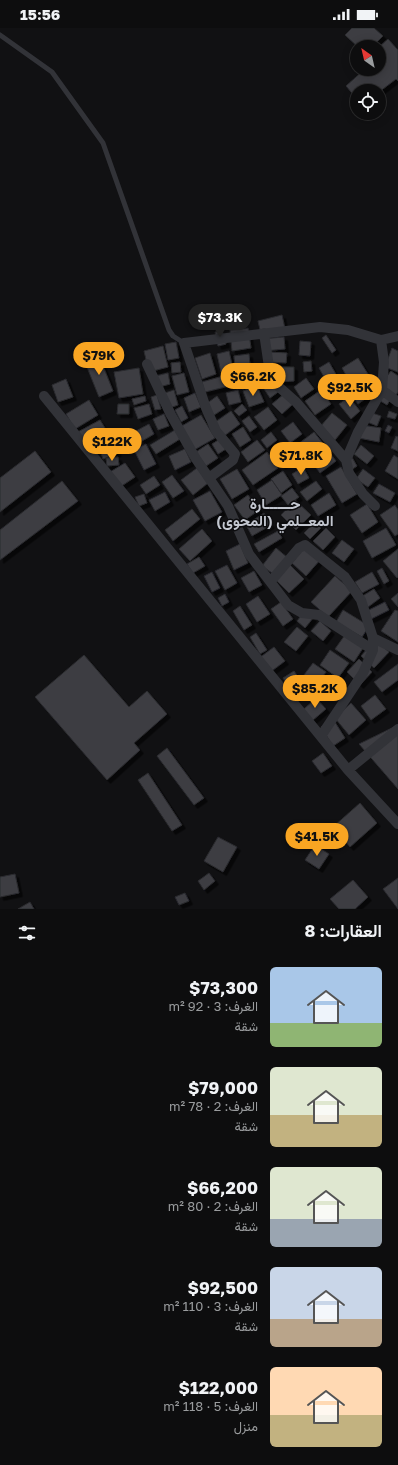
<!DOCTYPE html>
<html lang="ar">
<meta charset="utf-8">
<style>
body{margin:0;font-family:"Golos Text",Vazirmatn,sans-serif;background:#161617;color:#f1f3f6;direction:rtl;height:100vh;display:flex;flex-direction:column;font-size:15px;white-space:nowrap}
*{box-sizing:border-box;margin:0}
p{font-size:13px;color:#9a9c9e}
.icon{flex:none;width:22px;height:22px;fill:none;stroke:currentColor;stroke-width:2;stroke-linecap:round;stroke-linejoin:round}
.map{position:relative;height:881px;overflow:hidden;direction:ltr}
.sheet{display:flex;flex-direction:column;background:#0d0d0e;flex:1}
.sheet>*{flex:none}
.needle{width:26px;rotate:326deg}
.buttons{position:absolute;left:350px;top:12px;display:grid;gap:8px}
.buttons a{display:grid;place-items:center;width:36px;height:36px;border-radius:50%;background:#0d0d0e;box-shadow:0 2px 10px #0003,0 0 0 1px #2d2d2e;font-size:20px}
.price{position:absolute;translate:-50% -34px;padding:0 9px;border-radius:14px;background:#f9a522;color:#111;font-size:13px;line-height:26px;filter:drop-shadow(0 1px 2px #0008)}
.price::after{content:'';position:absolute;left:50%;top:24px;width:12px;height:9px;margin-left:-6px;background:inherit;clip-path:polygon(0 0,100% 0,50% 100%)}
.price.on{background:#222;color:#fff}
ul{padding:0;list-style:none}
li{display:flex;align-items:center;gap:12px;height:100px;padding:0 16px}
li span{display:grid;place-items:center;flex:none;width:112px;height:80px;border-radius:6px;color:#555}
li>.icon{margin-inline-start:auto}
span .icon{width:48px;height:48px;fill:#fffc;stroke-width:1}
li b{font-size:17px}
h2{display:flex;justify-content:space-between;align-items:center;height:48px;padding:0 16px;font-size:17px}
.status{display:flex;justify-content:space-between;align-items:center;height:28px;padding:0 20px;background:#0d0d0e;direction:ltr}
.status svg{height:11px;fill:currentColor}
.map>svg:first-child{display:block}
.building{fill:#3d3e43;stroke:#2b2b2f;filter:url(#shadow)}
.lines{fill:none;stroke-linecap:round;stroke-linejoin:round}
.lane{stroke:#323338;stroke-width:5}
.street{stroke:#323338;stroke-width:10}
.labels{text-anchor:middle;stroke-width:3;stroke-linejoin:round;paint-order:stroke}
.neighbourhood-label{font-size:15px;font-weight:bold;fill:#c3c7d0;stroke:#0c0c0e}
</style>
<div class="status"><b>15:56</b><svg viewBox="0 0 49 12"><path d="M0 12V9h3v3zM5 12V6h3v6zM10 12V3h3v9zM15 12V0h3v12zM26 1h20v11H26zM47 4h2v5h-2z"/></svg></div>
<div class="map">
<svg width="398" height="881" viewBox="0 0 398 881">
<defs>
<filter id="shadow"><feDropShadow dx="3.5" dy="3.5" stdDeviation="0" flood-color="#0009"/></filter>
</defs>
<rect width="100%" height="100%" fill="#111113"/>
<path class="building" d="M352,0H374L383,8L372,19H358L345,7Z
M388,11L398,22V53L396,51L379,64L357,63V71L346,58L365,41H379V19Z
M282,287L285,301L261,306L258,293Z
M248,300L251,320L232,323L230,302Z
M222,302L226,316L218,318L215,304Z
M326,307L336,322L332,325L322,310Z
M284,309L285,321L263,323L262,311Z
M300,313L311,314L310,328L299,327Z
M176,314L179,330L168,332L165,316Z
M163,318L168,339L149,344L144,323Z
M392,320L398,323V344L385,339Z
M229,323L233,341L221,344L217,326Z
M269,324L287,325L286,335L268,334Z
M210,325L216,346L202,351L195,330Z
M249,326L250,337L235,339L234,328Z
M99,328L113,363L99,369L85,334Z
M358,330L371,351L354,361L342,340Z
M311,333L312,343L304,344L303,334Z
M180,334L181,344L172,345L171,335Z
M329,334L338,350L328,356L319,340Z
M277,339H294V353L278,354Z
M139,340L143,366L119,370L114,344Z
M253,340L257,358L242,361L238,344Z
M391,343L398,348V364L396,367L381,356Z
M168,345L170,356L159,359L156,348Z
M184,345L189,364L177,367L172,348Z
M234,345L237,356L205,364L202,354Z
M272,350L281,362L270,370L262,358Z
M306,350L314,361L301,370L294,359Z
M66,351L73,369L58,374L52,357Z
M364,354L372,366L358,376L350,365Z
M257,358L264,374L249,379L243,363Z
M174,362L178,377L169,380L165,365Z
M238,362L241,374L229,377L226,365Z
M321,362L331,376L315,387L305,373Z
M195,365L201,379L189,384L184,370Z
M284,366L293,376L282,386L272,376Z
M157,367L161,381L155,382L151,369Z
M145,368L146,373L134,377L132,371Z
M217,368L225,380L214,387L206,376Z
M349,369L360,383L351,391L339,376Z
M374,369H392L387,377Z
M89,372L98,387L75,401L66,386Z
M118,376H129V386H117Z
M149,376L152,386L138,391L134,380Z
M242,376L247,382L239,388L234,383Z
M182,378L188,390L181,394L175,382Z
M268,379L277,392L264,402L254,389Z
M231,383L240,396L224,408L214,395Z
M389,383L397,386L395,391L387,389Z
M369,384L381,388L377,398L365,393Z
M332,385L347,397L335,412L320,399Z
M164,386L169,398L158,402L153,391Z
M201,387L215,410L194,422L180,399Z
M249,388L257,399L250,404L242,393Z
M100,392L105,400L83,412L78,404Z
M293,394L302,406L290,415L281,403Z
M149,396L154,406L142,413L136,403Z
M361,397L381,400L379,414L359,410Z
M388,397L392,399L389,405L385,403Z
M243,399L251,412L240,419L232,406Z
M175,402L180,411L156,426L150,417Z
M271,404L277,412L267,420L261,412Z
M314,404L325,418L303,435L293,420Z
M112,406L115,411L94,423L91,417Z
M396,408L398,409V423L391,420Z
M220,411L226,421L218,426L212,416Z
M257,412L265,422L248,434L241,424Z
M146,416L156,436L144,442L134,422Z
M208,416L218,430L206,438L196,424Z
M361,417L374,428L367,436L354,426Z
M115,418L118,425L103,431L101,425Z
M280,419L290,432L282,438L273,424Z
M185,421L191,434L175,442L169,428Z
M327,421L336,433L320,445L311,433Z
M35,423L51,444L0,484V450Z
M267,424L278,440L253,457L242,442Z
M350,426L357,438L348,444Z
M394,427L398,430V451L385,443Z
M118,429L119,437L107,438L106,430Z
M125,435L135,449L120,459L110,444Z
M303,439L309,450L298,456L292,446Z
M341,439L357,466L342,475L326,448Z
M197,440L208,455L193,467L181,452Z
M237,441L249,461L232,471L220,451Z
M363,441L375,450L368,459L356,451Z
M283,443L292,457L281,465L271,451Z
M172,447L184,463L173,470L162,454Z
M154,448L160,457L146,466L140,457Z
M272,452L282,467L266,477L257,462Z
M62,453L78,473L0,532V502Z
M316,453L322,461L307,473L300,464Z
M379,456L395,465L390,474L373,465Z
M292,460L299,469L288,477L281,468Z
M210,463L222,484L205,493L193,472Z
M165,464L170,474L155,483L149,472Z
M329,465L336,477L318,488L311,477Z
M144,466L147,475L139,478L135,469Z
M248,467L259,482L245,492L234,477Z
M295,472L311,487L296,502L281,487Z
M367,476L378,494L362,505L350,487Z
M395,477L398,482V506L395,508L380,487Z
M192,481L200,491L173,513L165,502Z
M264,485L271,497L252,508L246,497Z
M315,494L321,500L310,511L304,505Z
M326,500L335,509L323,522L313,513Z
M386,500L396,517L372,530L363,513Z
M202,501L212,513L190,533L179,521Z
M278,503L282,510L259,524L254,516Z
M342,512L354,521L344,534L332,525Z
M240,516L248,535L234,542L226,523Z
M305,519L320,532L306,548L292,535Z
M276,520L288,530L275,547L262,538Z
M398,521V549L397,550L383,533Z
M199,529L205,538L193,545L187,536Z
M227,537L237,555L225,562L215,543Z
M290,537L304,551L289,565L275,551Z
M382,540L389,553L384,556L377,543Z
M254,543L262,557L249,564L241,550Z
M212,544L220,560L212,564L204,548Z
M372,544L379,556L362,565L355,554Z
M335,548L352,563L328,589L311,574Z
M374,561L380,570L368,579L361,569Z
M398,565V579L391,571Z
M225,566L229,574L222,578L218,570Z
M258,568L270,586L257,594L246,576Z
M281,574L293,591L283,598L271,581Z
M385,574L389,582L369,592L365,584Z
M240,578L252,597L244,602L233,583Z
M343,582L369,598L362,609L336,594Z
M395,582L398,583V614L381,603Z
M304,584L313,590L305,600L297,593Z
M320,593L331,603L323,613L311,603Z
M297,599L308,608L296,623L284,614Z
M256,605L267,622L260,626L250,609Z
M345,607L363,620L354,634L335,621Z
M375,612L389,624L374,640L361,628Z
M274,619L285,633L269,645L258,631Z
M330,622L349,635L338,650L320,637Z
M84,627L129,679L147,663L167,686L134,715L140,722L107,752L35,669Z
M359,631L372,644L360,657L347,644Z
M313,635L326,644L317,656L304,647Z
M398,636V652L382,664L374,654Z
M294,643L307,662L296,670L283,650Z
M375,667L386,681L371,692L361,678Z
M316,670L326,681L313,692L303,682Z
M351,675L366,692L349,707L335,690Z
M333,691L345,710L333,718L321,699Z
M398,697V761L359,716Z
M167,720L204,770L194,777L157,728Z
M323,725L332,738L321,745L312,733Z
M148,745L182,797L172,803L138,752Z
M360,775L377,795L350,819L333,799Z
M218,809L237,819L223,844L204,833Z
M315,817L329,826L319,841L305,832Z
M209,845L215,853L204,862L198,853Z
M15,846L19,865L0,869V849Z
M398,850V881L383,861Z
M353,852L368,869L355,881H339L330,871Z
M185,865L189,873L179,877L175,869Z
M30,874L34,881H18Z"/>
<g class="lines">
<path class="lane" d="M0,7L52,44L103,115L169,302L173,308L184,315"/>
<path class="street" d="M264,305L269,339L279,359L296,374L346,432L349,445L363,466L375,478
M147,336L171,387L196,431L228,478L249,526L288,577L302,585L319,587L373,622
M382,362L398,374
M44,368L348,742L398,796
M346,432L358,404L382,362L384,334L381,312
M209,450L233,432L235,426L216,403L206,380L184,315L320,299L348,302L381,312L398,308
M271,553L299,520L305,517L345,549L361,572L373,610V622L363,645L321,708
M373,610L398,622
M348,742L398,701"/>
</g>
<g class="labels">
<g class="neighbourhood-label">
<text x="275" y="481">حــــــارة<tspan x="275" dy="17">المعــلمي (المحوى)</tspan></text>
</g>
</g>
</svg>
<div class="buttons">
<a><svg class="needle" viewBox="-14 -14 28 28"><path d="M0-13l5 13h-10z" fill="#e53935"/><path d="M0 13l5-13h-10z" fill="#9a9c9e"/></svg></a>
<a><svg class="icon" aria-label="locate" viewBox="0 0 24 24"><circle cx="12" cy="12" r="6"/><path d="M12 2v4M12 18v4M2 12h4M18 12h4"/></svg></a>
</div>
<b class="price on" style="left:220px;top:310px">$73.3K</b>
<b class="price" style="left:99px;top:348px">$79K</b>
<b class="price" style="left:253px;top:369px">$66.2K</b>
<b class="price" style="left:350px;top:380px">$92.5K</b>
<b class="price" style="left:112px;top:434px">$122K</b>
<b class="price" style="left:301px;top:448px">$71.8K</b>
<b class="price" style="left:315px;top:681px">$85.2K</b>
<b class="price" style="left:317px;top:829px">$41.5K</b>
</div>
<section class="sheet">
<h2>العقارات: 8<svg class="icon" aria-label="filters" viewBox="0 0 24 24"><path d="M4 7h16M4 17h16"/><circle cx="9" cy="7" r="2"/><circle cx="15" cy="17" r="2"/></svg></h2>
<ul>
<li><span style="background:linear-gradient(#a9c7e8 70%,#8fb573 0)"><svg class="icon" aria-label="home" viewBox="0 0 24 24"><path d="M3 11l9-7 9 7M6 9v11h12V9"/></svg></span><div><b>$73,300</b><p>الغرف: 3 · 92 m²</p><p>شقة</p></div></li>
<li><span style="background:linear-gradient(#dfe7d0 60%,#c2b280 0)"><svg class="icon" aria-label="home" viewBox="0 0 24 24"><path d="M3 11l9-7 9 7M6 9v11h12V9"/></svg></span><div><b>$79,000</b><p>الغرف: 2 · 78 m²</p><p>شقة</p></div></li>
<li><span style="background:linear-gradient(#dfe7d0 65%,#9aa5b1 0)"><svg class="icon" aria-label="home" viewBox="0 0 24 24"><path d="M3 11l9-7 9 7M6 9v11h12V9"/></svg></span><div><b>$66,200</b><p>الغرف: 2 · 80 m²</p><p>شقة</p></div></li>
<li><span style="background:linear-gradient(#c9d6e8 65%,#b9a48a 0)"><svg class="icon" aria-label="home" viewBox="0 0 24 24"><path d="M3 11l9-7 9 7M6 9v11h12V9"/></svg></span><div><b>$92,500</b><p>الغرف: 3 · 110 m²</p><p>شقة</p></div></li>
<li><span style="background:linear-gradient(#ffd9b3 60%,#c2b280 0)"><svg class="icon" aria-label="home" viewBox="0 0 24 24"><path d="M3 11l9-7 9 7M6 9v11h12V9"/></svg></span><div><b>$122,000</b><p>الغرف: 5 · 118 m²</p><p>منزل</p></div></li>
</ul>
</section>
